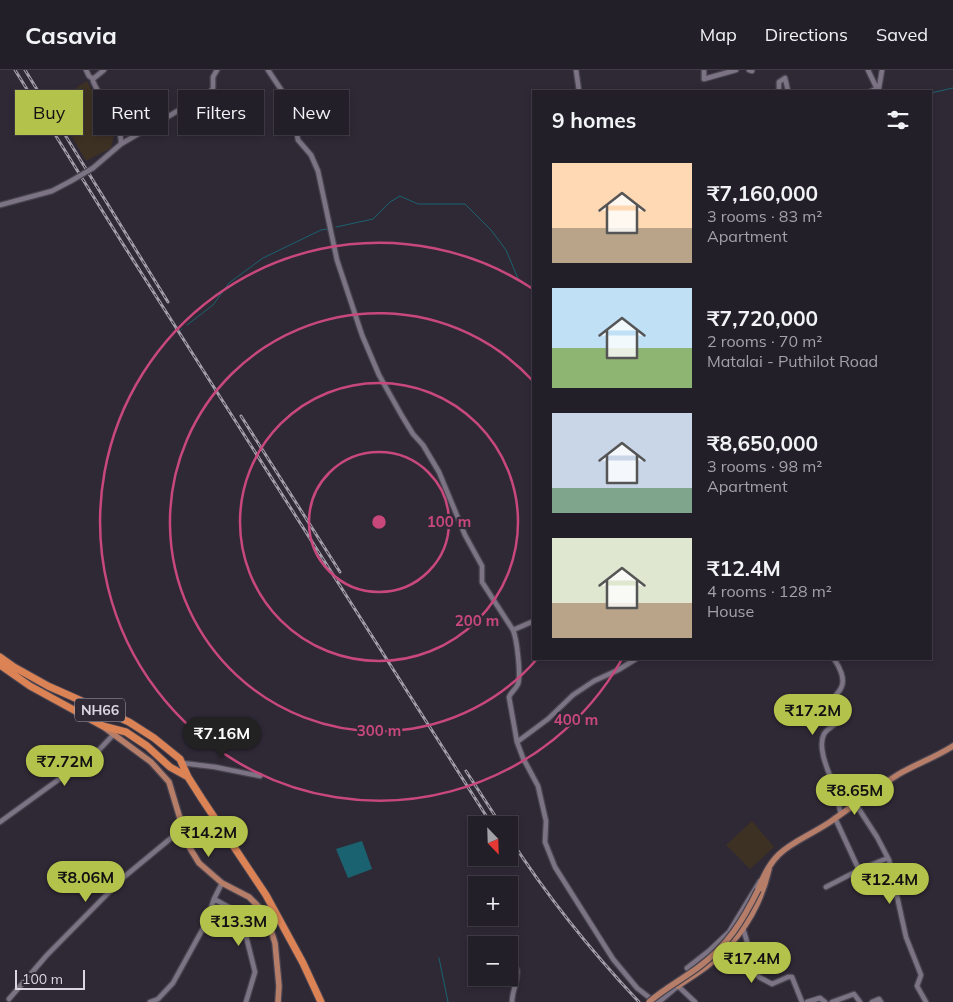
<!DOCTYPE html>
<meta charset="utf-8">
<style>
body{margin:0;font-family:Mulish,sans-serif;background:#2f2c34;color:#f1f3f6;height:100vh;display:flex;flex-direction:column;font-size:19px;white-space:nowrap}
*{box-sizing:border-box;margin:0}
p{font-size:16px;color:#a3a2a8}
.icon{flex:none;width:28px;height:28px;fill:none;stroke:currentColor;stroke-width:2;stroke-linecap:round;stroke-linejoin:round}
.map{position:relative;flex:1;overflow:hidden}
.details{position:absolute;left:532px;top:20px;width:400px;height:570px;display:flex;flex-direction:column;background:#231f28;border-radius:0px;box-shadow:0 2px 8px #0003,0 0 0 1px #403d45}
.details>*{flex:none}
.banner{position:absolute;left:15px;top:20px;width:442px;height:45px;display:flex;gap:10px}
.needle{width:32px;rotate:157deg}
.fabs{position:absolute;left:468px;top:746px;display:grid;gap:10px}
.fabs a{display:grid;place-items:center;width:50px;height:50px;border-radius:0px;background:#231f28;box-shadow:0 2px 8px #0003,0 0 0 1px #403d45;font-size:25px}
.scale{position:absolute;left:15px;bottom:12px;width:70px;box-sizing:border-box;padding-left:5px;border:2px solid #dbd7e0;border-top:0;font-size:14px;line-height:18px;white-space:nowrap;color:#dbd7e0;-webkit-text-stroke:4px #2f2936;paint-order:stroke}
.price{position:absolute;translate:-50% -42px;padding:0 11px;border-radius:18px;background:#b3c24b;color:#111;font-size:16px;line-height:32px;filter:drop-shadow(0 1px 2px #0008)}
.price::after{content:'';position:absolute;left:50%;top:30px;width:15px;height:11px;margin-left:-8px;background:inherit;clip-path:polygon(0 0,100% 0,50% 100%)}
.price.selected{background:#222;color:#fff}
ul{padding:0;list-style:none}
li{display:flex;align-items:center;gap:15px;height:125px;padding:0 20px}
li span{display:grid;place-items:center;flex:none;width:140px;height:100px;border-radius:0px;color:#555}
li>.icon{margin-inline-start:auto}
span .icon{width:60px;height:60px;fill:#fffc;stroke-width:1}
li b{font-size:21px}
h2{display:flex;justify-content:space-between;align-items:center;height:60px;padding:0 20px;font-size:21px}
.tag{padding:0 18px;border-radius:0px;background:#231f28;box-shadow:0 2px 8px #0003,0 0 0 1px #403d45;font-size:18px;line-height:45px}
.tag.selected{background:#b3c24b;color:#111}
header{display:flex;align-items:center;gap:30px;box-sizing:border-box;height:70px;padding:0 25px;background:#231f28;border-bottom:1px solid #403d45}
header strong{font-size:24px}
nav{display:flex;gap:28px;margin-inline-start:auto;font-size:18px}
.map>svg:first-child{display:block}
.education{fill:#3d3123}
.water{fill:#1b6270}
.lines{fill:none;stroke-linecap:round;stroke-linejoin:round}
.stream{stroke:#1b6270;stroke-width:1}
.minor-casing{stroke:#4a4450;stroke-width:7}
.major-casing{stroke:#4a4450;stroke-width:8}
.highway-casing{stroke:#4a4450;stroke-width:9}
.minor{stroke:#7c7484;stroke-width:4.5}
.major{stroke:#b67d68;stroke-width:5.5}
.highway{stroke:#dc8356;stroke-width:7}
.rail-casing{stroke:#a29da8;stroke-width:3}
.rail{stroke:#2f2936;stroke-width:1;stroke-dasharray:4;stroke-linecap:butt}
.minor-bridge-casing{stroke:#4a4450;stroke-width:7;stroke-linecap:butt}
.major-bridge-casing{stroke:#4a4450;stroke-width:8;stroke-linecap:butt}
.minor-bridge{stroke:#7c7484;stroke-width:4.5}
.major-bridge{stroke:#b67d68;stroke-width:5.5}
.ring{fill:none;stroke:#c8487c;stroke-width:2.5}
.labels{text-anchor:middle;stroke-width:4.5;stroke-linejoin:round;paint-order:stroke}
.shield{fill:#2f2936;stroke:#a7a3ad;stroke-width:1}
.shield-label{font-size:14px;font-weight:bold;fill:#dbd7e0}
.centre{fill:#c8487c;stroke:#2f2936;stroke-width:2.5}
.ring-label{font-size:15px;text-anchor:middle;font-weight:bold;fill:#c8487c;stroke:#2f2936;stroke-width:4.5;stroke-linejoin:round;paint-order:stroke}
</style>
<header>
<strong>Casavia</strong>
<nav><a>Map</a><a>Directions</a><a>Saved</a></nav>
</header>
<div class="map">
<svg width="953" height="932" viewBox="0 0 953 932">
<rect width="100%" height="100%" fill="#2f2936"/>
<path class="education" d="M87,11L114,65L111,78L86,91L52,32Z
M752,751L774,777L750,799L726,775Z"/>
<path class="water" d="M362,771L372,799L348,808L336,779Z"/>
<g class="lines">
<path class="stream" d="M931,23L953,18
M336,157L373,149L390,132L400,126L418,134H465L491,160L506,180L519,211L534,219
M187,255L213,235L229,213L263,188L321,160L328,159
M181,260L182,259
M439,888L448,932"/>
<g class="minor-casing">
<path id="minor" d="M86,0L89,6L93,9
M268,0L284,24L294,49L298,70L311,85L318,101L337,190L362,265L379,305L402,346L413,364L423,375L439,402L465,465L482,496V512L513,560C517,569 521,605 518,614C516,619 511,622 509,627L517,672L523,688L538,716L546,751L545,772L555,797L613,889L637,918L655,932
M576,0L579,21
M704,0V9L736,0
M749,0L752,1
M868,0L878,21
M779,21V12L785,8L788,21
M871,21L879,18L882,0
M121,74L210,22L213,18V7L217,0
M93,98L121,74C122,52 101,31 93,11V9L104,0
M0,135L52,121L71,111
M513,560L534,551
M834,589C839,596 846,609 841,618C840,621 837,623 836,625L838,651C834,657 828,657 824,664C816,680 832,708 837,725C838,731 839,738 841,744
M517,672L548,649L573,625L594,611L618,600L636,589
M182,693L215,697L260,706
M855,733L877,767L889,790L906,867L921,905L917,916L926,932
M0,752L98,681L114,664
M859,800L888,788
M826,817L859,800L835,748
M214,829L236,841L242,850L255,902L246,932
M743,858L756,903L759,907L772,914L788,907H792L802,932
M691,904L687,898L710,880L729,862L760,811
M9,929L47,885L124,807L182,759
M150,932L158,929L173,913L206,853L214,829L222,813
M512,932C512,921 518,912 517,900
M659,932L678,916L695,932
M807,932L820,928L825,932
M832,932L854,924L860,932
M872,932L879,929L881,932"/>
</g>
<g class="major-casing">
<path id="major" d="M105,658L151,692L169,712L188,775L199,793L222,813L249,827L260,838L269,854L275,873L279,916L278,932
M758,820C774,775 795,775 830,752C853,736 875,719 899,704C916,694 936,687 953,676
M678,916C688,909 698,903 707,896C739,871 760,838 769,799"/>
</g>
<g class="highway-casing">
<path id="highway" d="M0,587L14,597L48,616L129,652L154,668L180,689L188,707L202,729L266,825L303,893L321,932
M0,595L30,616L103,656L126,662L147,676L170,697L188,707"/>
</g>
<use href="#minor" class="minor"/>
<use href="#major" class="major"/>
<use href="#highway" class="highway"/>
<g class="rail-casing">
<path id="rail" d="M15,0L121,171L492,755
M25,0L168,232
M241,346L340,502
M466,701L501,755
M509,767C547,826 591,881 639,932"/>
</g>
<use href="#rail" class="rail"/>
<g class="minor-bridge-casing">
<path id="minor-bridge" d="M71,111L93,98"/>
</g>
<g class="major-bridge-casing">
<path id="major-bridge" d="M649,932C665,918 683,909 700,896C728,875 743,850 758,820"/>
</g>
<use href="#minor-bridge" class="minor-bridge"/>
<use href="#major-bridge" class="major-bridge"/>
</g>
<g class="ring">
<circle cx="379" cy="452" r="70"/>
<circle cx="379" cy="452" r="139"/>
<path d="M537 589A209 209 0 1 1 533 311"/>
<path d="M622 589A279 279 0 1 1 533 219"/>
</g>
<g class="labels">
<rect class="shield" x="75" y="628.5" width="50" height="23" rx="4"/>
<g class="shield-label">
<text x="100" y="645">NH66</text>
</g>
</g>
<circle cx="379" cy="452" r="8" class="centre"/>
<g class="ring-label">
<text x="449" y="457">100 m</text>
<text x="477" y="556">200 m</text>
<text x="576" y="655">400 m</text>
<text x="379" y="666">300 m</text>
</g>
</svg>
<div class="fabs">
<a><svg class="needle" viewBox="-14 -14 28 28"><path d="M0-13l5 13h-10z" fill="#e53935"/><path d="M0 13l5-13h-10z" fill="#a3a2a8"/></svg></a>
<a>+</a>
<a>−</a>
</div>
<div class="scale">100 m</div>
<b class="price" style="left:813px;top:666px">₹17.2M</b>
<b class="price selected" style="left:222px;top:689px">₹7.16M</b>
<b class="price" style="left:65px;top:717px">₹7.72M</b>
<b class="price" style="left:855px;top:746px">₹8.65M</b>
<b class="price" style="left:209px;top:788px">₹14.2M</b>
<b class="price" style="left:86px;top:833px">₹8.06M</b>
<b class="price" style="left:890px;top:835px">₹12.4M</b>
<b class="price" style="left:239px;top:877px">₹13.3M</b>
<b class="price" style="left:752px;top:914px">₹17.4M</b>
<div class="banner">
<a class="tag selected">Buy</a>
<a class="tag">Rent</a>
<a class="tag">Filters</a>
<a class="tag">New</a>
</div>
<section class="details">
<h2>9 homes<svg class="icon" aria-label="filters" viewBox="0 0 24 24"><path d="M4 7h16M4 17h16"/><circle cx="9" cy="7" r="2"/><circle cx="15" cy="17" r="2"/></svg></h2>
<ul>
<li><span style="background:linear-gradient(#ffd9b3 65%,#b9a48a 0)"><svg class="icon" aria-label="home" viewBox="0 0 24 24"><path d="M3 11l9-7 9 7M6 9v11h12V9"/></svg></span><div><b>₹7,160,000</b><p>3 rooms · 83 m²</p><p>Apartment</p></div></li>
<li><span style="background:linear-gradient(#bfe0f5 60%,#8fb573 0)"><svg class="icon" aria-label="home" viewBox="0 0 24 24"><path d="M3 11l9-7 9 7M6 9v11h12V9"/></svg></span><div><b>₹7,720,000</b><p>2 rooms · 70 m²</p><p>Matalai - Puthilot Road</p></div></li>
<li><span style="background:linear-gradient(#c9d6e8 75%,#7fa58c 0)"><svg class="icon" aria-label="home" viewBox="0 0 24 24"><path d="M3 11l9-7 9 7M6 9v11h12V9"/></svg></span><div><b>₹8,650,000</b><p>3 rooms · 98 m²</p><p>Apartment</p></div></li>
<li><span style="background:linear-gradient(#dfe7d0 65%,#b9a48a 0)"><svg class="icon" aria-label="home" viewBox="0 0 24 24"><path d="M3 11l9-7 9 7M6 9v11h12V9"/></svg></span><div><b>₹12.4M</b><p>4 rooms · 128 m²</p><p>House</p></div></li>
</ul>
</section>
</div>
